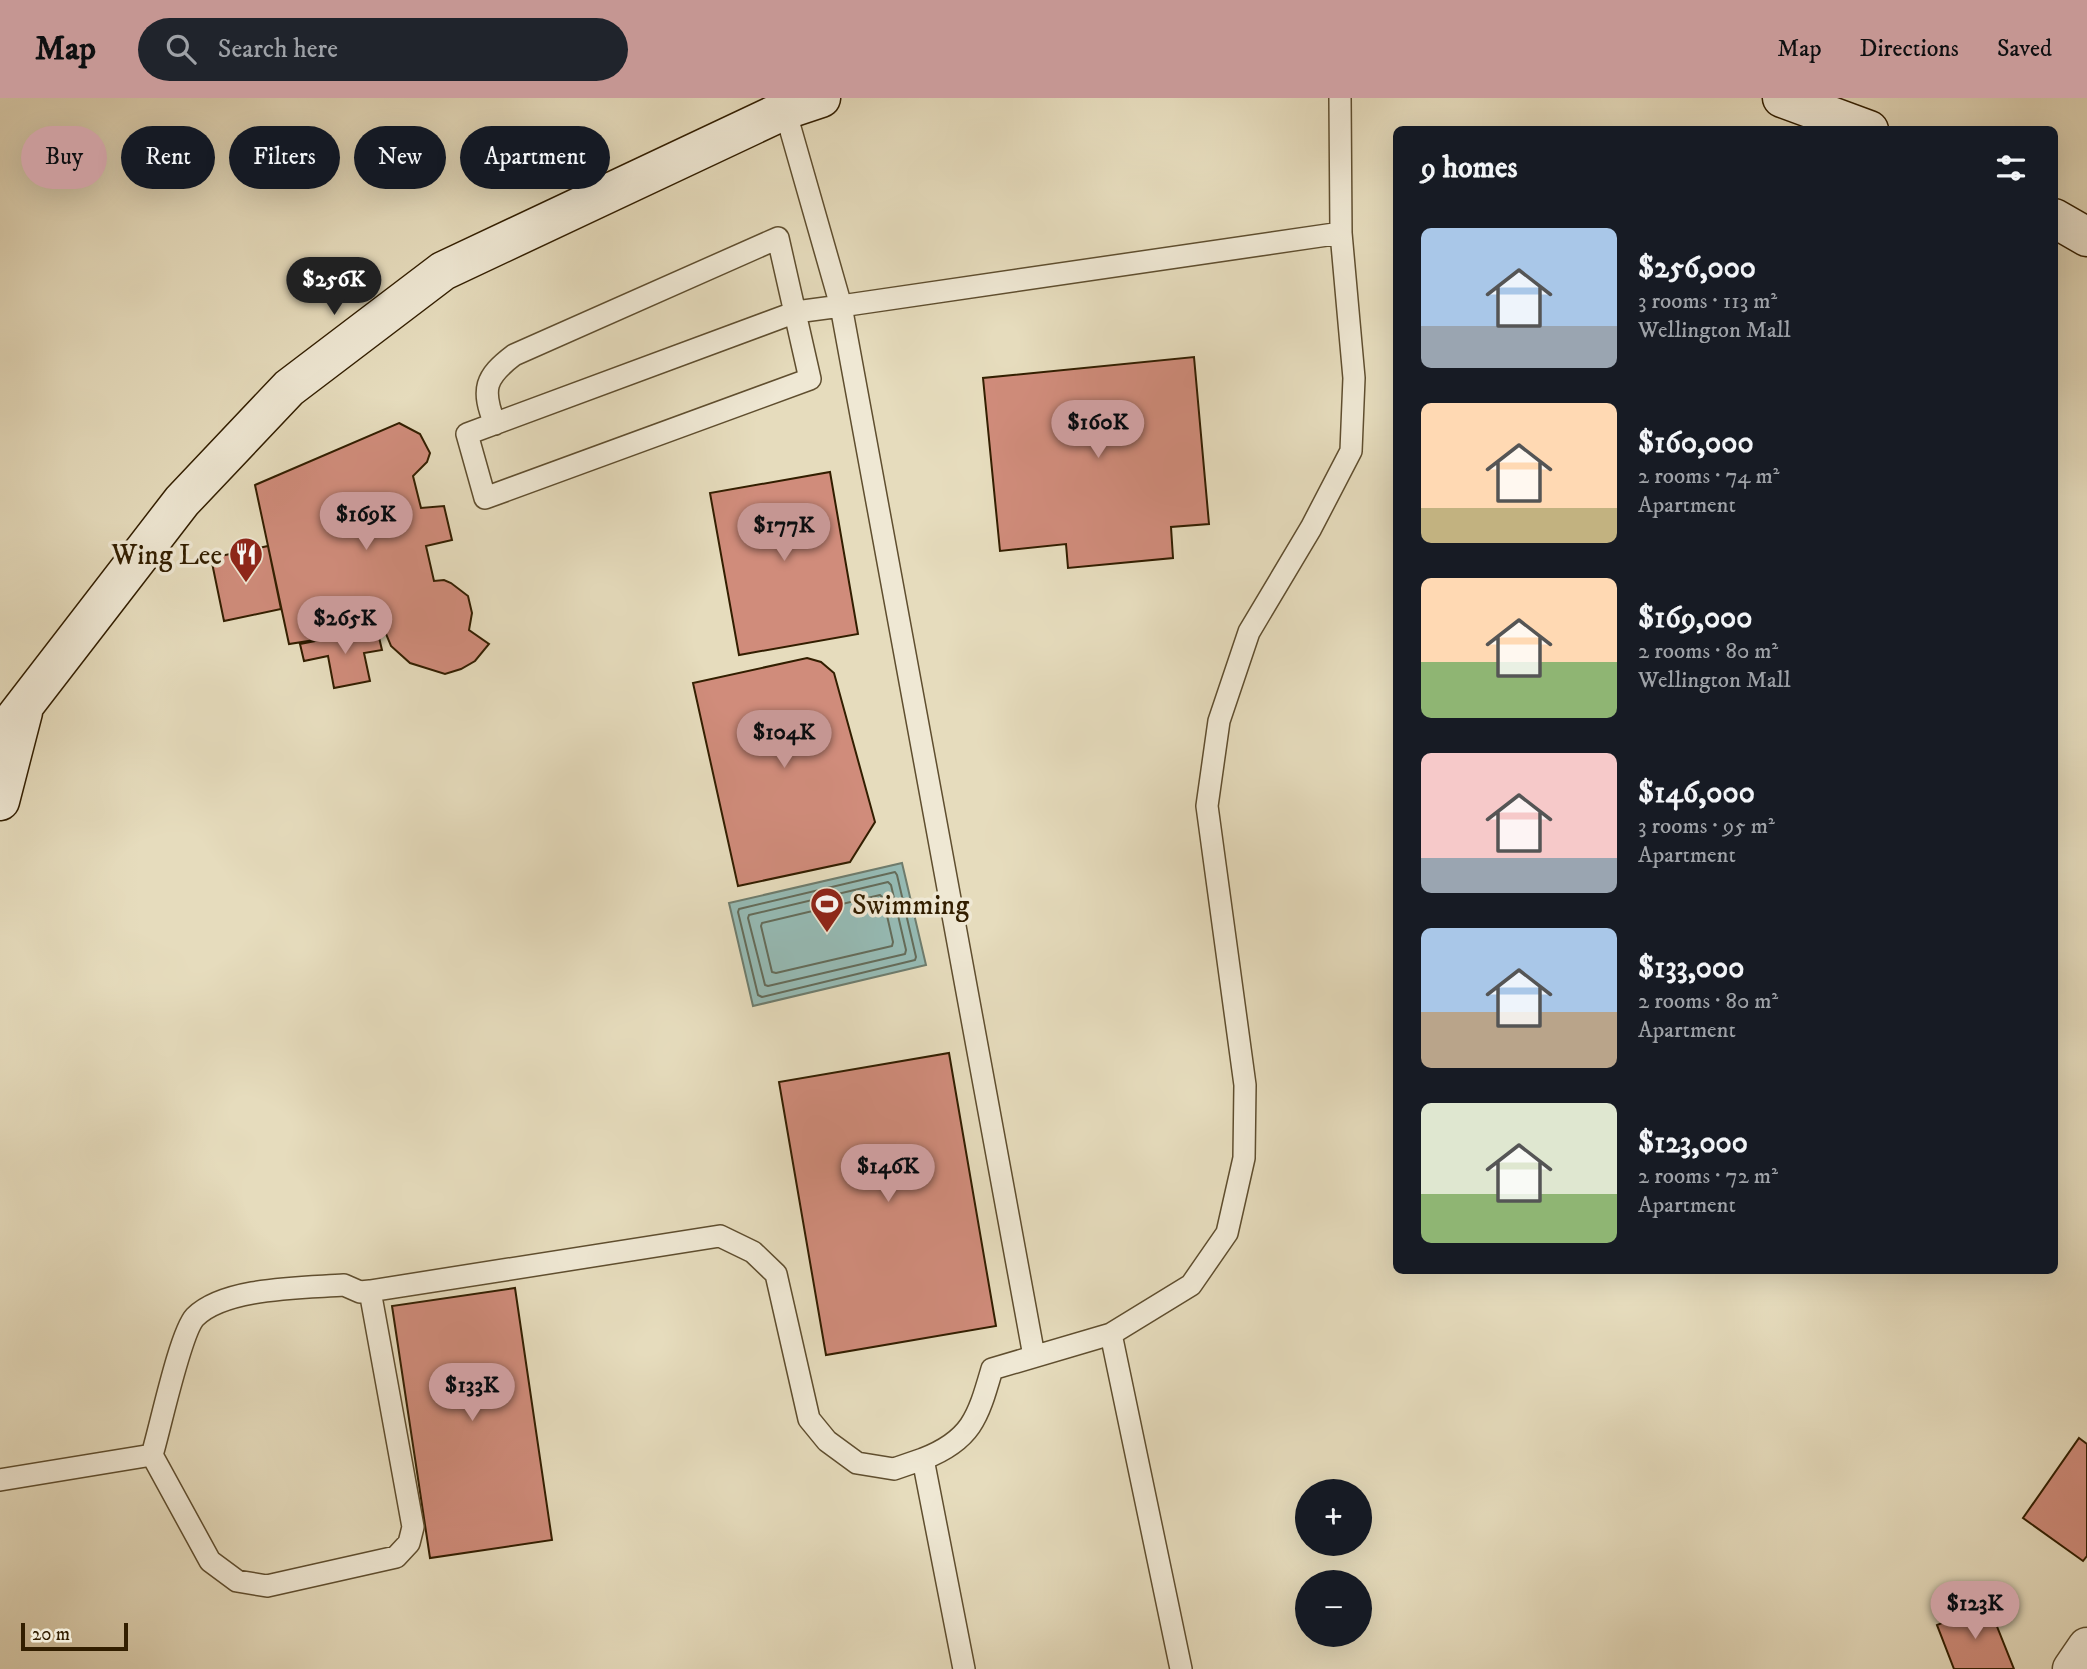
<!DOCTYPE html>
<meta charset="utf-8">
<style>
body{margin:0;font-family:"IM FELL DW Pica",serif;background:#20242c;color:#f1f3f6;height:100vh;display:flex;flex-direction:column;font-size:26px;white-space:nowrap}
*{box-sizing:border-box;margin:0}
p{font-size:23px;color:#9ea1a6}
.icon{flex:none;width:38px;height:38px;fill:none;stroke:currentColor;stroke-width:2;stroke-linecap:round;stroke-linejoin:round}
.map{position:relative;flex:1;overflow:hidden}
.side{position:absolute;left:1393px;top:28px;width:665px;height:1148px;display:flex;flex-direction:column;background:#171b24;border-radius:10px;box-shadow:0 7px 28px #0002}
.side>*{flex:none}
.banner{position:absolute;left:21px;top:28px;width:665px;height:63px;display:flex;gap:14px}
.fabs{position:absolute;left:1295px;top:1381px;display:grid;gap:14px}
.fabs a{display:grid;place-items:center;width:77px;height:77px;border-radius:50%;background:#171b24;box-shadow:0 7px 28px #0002;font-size:35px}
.scale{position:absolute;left:21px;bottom:18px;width:107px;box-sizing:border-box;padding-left:7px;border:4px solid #321e00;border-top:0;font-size:19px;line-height:24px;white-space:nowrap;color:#321e00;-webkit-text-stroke:5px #efe8d4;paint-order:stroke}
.price{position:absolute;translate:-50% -60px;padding:0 16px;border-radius:24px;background:#c59692;color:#111;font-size:23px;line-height:46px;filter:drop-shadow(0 2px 4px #0008)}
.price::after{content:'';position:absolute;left:50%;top:42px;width:21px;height:16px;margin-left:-10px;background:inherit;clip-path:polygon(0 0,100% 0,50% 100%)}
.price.active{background:#222;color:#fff}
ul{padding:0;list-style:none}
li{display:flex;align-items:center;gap:21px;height:175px;padding:0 28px}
li span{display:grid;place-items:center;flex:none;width:196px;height:140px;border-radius:10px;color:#555}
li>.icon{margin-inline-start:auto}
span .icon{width:84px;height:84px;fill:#fffc;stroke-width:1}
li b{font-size:30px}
h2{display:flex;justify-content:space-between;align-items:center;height:84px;padding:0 28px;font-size:30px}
.chip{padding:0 24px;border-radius:32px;background:#171b24;box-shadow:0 7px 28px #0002;font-size:24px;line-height:63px}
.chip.active{background:#c59692;color:#111}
header{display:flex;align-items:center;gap:42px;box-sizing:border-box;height:98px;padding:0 35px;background:#c59692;color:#111}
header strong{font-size:33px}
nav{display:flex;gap:38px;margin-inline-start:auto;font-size:24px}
.search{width:490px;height:63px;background:#20242c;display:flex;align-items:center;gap:18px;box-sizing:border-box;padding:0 24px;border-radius:38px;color:#9ea1a6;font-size:26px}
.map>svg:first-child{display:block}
.water{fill:#96bbb5;stroke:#6e7c6d;stroke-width:2}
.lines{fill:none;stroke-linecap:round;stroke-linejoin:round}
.shore{stroke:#646c5a;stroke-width:2}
.building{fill:#d08c7b;stroke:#321e00;stroke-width:2}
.service-casing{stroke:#5f4e2f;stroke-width:24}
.minor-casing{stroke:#5f4e2f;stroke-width:41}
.secondary-casing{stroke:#321e00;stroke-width:41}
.service{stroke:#efe8d4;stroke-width:21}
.minor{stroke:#efe8d4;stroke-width:38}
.secondary{stroke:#efe8d4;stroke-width:38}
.labels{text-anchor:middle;stroke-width:7;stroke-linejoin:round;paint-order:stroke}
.poi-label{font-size:28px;fill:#321e00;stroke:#efe8d4;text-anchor:end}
</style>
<header>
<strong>Map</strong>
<div class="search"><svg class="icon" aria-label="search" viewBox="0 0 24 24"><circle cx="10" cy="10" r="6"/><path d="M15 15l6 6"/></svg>Search here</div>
<nav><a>Map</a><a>Directions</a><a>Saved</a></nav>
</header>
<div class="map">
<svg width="2087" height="1571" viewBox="0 0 2087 1571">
<rect width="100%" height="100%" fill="#e6dcbd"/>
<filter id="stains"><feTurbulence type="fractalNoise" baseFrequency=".00286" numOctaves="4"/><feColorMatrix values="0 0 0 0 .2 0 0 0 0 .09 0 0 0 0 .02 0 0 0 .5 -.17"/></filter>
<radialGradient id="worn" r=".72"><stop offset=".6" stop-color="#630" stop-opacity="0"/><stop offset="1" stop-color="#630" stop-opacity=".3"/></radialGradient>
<path class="water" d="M902,765L926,867L753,908L729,805Z"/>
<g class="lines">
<path class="shore" d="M895,774L897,777L916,859L915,862L762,899L758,897L738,814L739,811Z
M888,784L891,787L906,852L905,856L768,888L765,887L748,820L749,817Z
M880,797L883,800L893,844L892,848L776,875L772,874L761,828L762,825Z"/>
</g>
<path class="building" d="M1194,259L1209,426L1171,429L1173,460L1068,470L1066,446L1000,453L983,280Z
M399,325L420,336L430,355L427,364L413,378L421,410L444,408L452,442L426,448L434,483L444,482L451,485L468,498L472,515L469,532L489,546L475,563L461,571L445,576L410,565L391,548L384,531L289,546L255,387Z
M830,374L858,536L739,557L710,395Z
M268,448L281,511L224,523L211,460Z
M377,531L382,552L364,555L370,583L334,590L328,558L304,563L300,546Z
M807,560L821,564L834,575L875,724L850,764L738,788L693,585Z
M949,955L996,1228L826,1257L779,984Z
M515,1190L552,1442L430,1460L392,1208Z
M2079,1340L2087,1346V1458L2083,1463L2023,1420Z
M1988,1506L2014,1571H1954L1937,1527Z"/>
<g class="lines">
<g class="service-casing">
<path id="service" d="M785,12L841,208L1341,135
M495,326C481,291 485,279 514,257L778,140L810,281L485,400L467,336L796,214L841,208L1034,1258
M344,1187L360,1194L370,1193L413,1429L409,1445L396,1459L267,1488L237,1483L210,1463L152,1357C160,1331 180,1235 195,1219C225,1189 303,1190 344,1187Z
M370,1193L720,1138L753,1154L776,1176L809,1321L827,1343L857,1365L894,1371L923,1361
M0,1382L152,1357
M964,1571L923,1361C972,1342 978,1319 992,1271L1111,1236
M1181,1571L1111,1236L1191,1187L1227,1135L1244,1060L1245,987L1207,708L1219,623L1249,534L1311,430L1351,353L1354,280L1341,135L1340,0"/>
</g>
<g class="minor-casing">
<path id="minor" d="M2072,1571L2087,1549"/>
</g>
<g class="secondary-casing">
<path id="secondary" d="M1782,0L1869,32
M2054,120L2087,139
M0,639L182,403L289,290L443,173L785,12L821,0
M0,703L23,614"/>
</g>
<use href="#service" class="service"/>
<use href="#minor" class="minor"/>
<use href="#secondary" class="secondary"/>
</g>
<defs>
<g id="restaurant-pin" transform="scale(1.75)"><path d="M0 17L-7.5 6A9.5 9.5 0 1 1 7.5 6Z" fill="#8f2418" stroke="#efe8d4"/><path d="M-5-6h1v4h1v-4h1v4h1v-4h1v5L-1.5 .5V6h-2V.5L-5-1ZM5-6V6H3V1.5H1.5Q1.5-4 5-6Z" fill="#fff"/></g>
<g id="stadium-pin" transform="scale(1.75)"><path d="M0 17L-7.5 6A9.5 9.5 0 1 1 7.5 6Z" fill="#8f2418" stroke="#efe8d4"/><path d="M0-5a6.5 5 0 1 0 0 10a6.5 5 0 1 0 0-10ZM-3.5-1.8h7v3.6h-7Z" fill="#fff"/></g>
</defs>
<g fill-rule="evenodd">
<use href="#restaurant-pin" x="246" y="456"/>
<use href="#stadium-pin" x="827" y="806"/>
</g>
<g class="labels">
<g class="poi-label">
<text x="222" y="466">Wing Lee</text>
<text x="852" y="816" text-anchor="start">Swimming</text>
</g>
</g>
<rect width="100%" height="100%" filter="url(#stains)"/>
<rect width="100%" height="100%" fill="url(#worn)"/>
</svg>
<div class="fabs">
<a>+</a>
<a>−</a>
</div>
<div class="scale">20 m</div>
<b class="price active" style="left:334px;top:219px">$256K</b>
<b class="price" style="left:1098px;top:362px">$160K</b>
<b class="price" style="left:366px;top:454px">$169K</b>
<b class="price" style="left:784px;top:465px">$177K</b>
<b class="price" style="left:345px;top:558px">$265K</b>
<b class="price" style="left:784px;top:672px">$104K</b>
<b class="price" style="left:888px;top:1106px">$146K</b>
<b class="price" style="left:472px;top:1325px">$133K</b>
<b class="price" style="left:1975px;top:1543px">$123K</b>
<div class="banner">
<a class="chip active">Buy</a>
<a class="chip">Rent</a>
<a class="chip">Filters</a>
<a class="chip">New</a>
<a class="chip">Apartment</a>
</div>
<section class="side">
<h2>9 homes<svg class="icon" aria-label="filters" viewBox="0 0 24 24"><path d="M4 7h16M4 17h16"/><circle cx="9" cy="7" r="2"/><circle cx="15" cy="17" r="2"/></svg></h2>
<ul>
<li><span style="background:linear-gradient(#a9c7e8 70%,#9aa5b1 0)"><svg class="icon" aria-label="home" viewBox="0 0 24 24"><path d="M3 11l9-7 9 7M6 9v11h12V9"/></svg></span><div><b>$256,000</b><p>3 rooms · 113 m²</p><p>Wellington Mall</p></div></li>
<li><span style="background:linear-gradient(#ffd9b3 75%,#c2b280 0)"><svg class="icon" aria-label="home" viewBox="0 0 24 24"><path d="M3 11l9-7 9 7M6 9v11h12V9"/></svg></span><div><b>$160,000</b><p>2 rooms · 74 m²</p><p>Apartment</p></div></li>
<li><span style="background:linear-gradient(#ffd9b3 60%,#8fb573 0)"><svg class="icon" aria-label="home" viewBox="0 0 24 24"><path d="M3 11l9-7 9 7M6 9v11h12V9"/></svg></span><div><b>$169,000</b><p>2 rooms · 80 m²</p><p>Wellington Mall</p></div></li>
<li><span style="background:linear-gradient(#f6c9c9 75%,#9aa5b1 0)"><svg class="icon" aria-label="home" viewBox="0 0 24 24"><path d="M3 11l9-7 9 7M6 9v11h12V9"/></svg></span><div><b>$146,000</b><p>3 rooms · 95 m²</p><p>Apartment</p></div></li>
<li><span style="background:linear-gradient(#a9c7e8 60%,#b9a48a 0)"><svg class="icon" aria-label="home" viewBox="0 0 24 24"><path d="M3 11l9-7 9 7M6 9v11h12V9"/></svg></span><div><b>$133,000</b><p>2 rooms · 80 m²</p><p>Apartment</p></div></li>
<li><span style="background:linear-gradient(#dfe7d0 65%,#8fb573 0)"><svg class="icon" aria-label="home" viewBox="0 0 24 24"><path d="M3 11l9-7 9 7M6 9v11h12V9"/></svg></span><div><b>$123,000</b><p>2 rooms · 72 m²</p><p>Apartment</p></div></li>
</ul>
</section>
</div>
